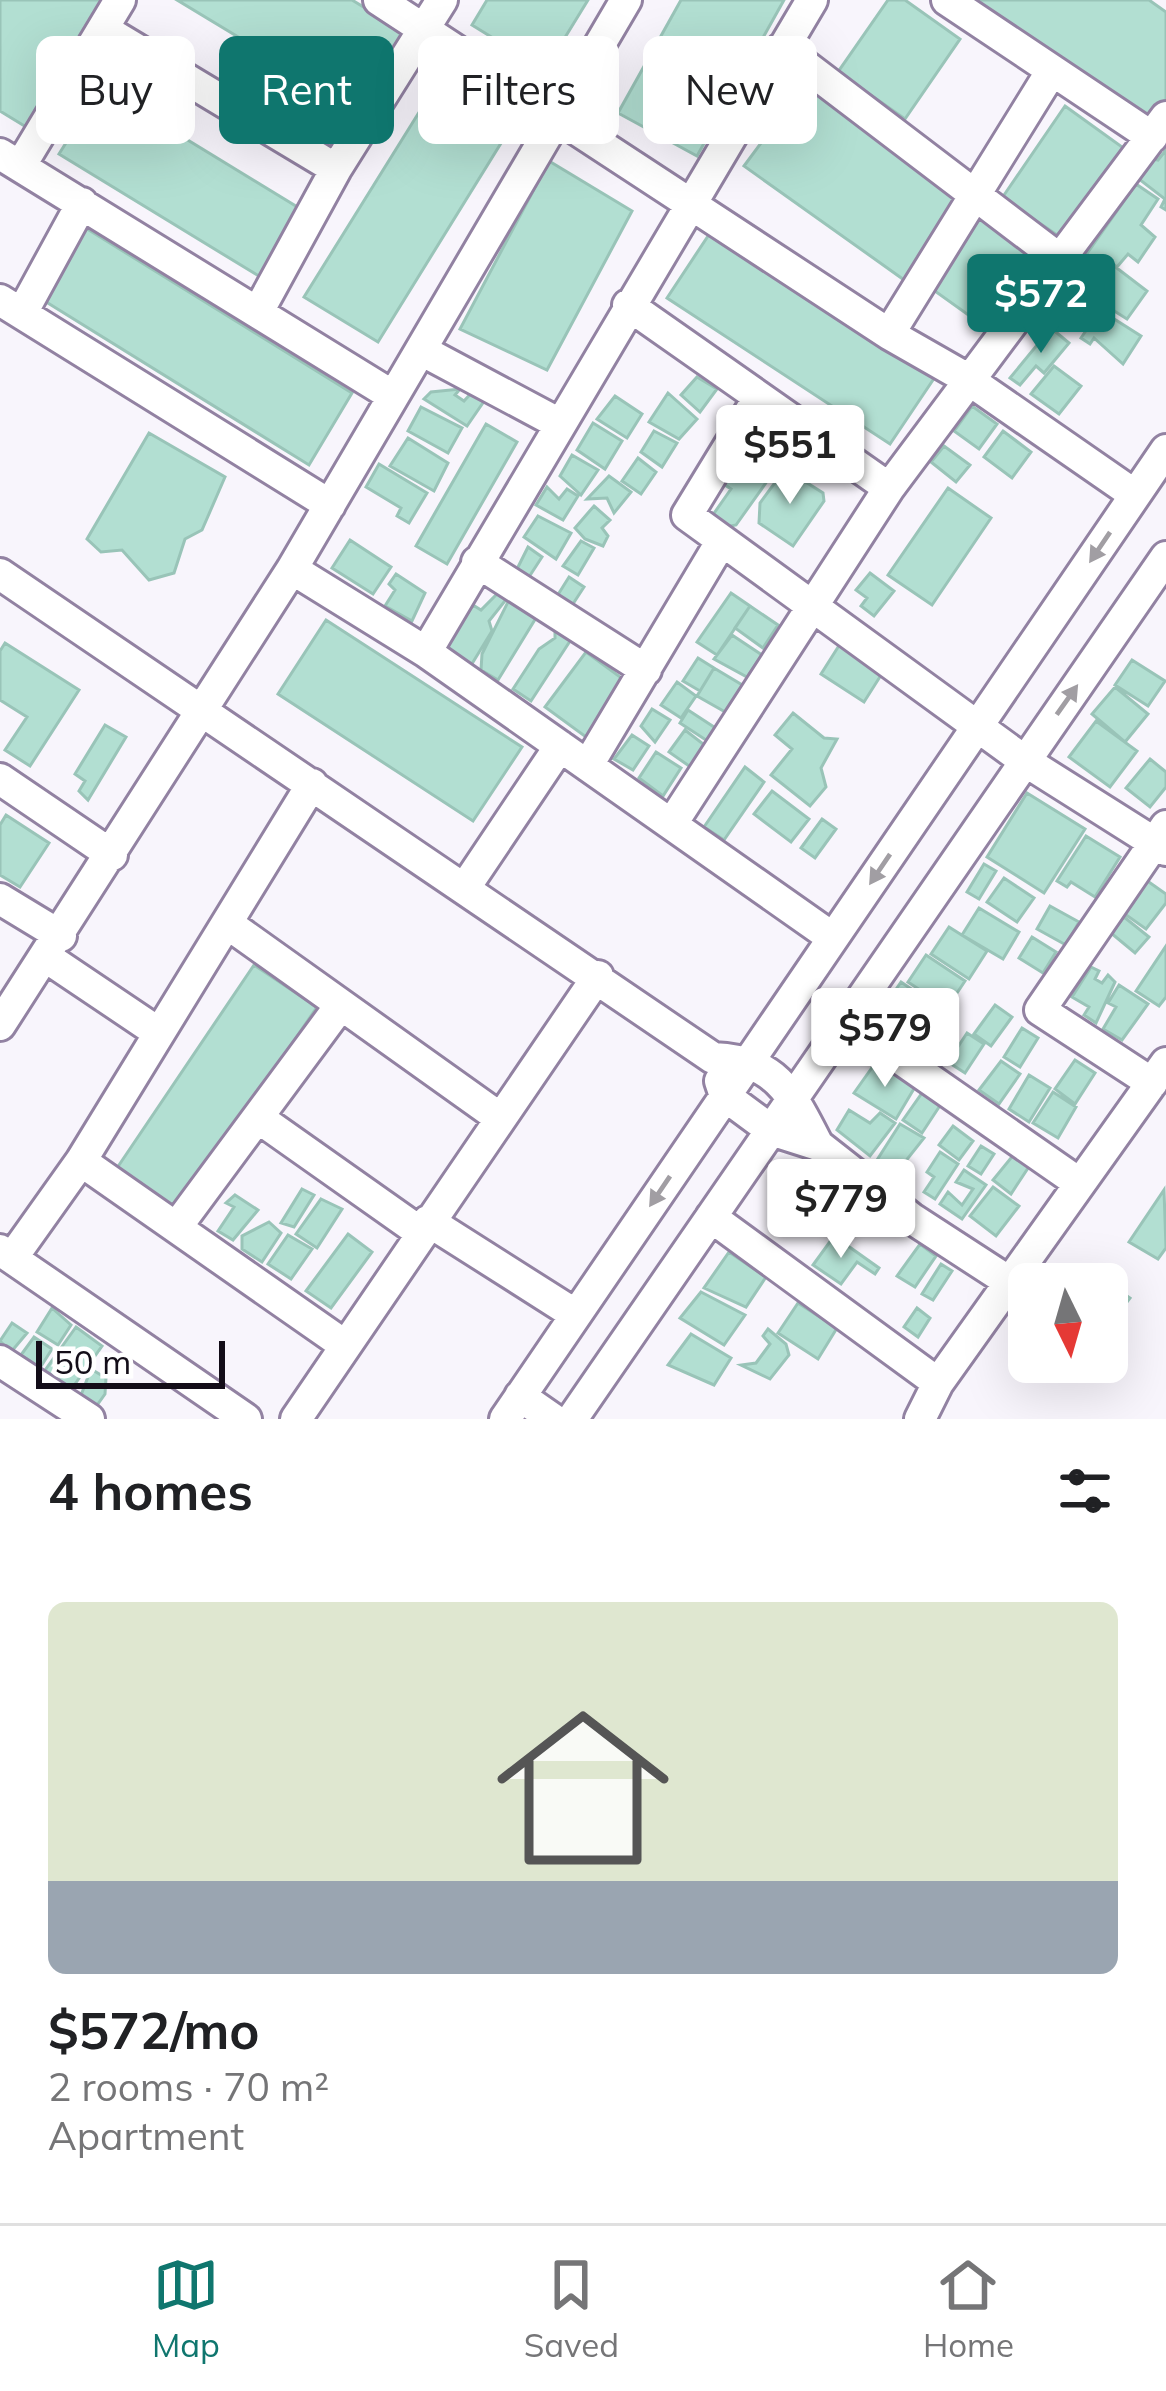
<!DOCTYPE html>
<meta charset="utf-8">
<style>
body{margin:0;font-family:Mulish,sans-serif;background:#f6f6f6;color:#202124;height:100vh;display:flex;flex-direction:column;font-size:45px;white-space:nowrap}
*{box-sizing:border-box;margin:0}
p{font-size:39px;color:#757577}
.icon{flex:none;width:66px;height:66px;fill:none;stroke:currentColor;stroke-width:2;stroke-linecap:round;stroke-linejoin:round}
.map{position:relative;height:1419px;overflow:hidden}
.sheet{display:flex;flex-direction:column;background:#fff;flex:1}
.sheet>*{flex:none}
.guide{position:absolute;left:36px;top:36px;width:1095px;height:108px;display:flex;gap:24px}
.needle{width:78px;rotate:175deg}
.controls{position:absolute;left:1008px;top:1263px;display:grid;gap:24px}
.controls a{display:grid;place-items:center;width:120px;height:120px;border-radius:18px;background:#fff;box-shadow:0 12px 48px #0002;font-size:60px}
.scale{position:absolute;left:36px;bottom:30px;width:189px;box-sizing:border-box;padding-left:12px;border:6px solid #130d18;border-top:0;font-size:33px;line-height:42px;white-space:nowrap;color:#130d18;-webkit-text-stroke:9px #fff;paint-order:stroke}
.price{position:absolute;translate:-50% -102px;padding:0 27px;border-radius:12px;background:#fff;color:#222;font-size:39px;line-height:78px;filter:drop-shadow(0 3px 6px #0008)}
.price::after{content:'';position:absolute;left:50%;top:72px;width:36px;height:27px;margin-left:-18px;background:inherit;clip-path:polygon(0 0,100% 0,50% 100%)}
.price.current{background:#0f766e;color:#fff}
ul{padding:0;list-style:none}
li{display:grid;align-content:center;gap:24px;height:636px;padding:0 48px}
li span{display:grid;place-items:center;height:372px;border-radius:18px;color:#555}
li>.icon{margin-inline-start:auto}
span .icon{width:216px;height:216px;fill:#fffc;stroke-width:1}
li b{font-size:51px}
h2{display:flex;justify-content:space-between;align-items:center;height:144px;padding:0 48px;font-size:51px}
.pill{padding:0 42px;border-radius:18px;background:#fff;box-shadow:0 12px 48px #0002;font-size:42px;line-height:108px}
.pill.current{background:#0f766e;color:#fff}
.tabs{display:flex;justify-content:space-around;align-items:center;height:168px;border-top:3px solid #e0e0e0;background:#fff;font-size:33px;color:#757577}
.tabs a{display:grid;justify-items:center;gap:6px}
.tabs .current{color:#0f766e}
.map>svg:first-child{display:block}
.building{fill:#b2dfd2;stroke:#99c4b8;stroke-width:3}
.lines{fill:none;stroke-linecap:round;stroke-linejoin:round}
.minor-casing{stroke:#9282a2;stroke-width:36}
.minor{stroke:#fff;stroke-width:30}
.oneway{fill:#a19ea3}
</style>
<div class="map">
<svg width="1166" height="1419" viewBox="0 0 1166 1419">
<rect width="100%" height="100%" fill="#f8f5fc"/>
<path class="building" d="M0,0H108L31,130L0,111Z
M177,0H352L406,33L359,110Z
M487,0H588L545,70L472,25Z
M681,0H784L697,156L618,113Z
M888,0H905L960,39L905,119L838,72Z
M970,0H1149L1166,12V105L1154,122Z
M446,69L519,114L378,342L304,297Z
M804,85L959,195L907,282L744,166Z
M101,87L304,211L262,278L59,154Z
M1065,106L1129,152L1066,241L1002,198Z
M1166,150V210L1161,207L1165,199L1135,176L1147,158L1158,160Z
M549,161L632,211L547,370L460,329Z
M1136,184L1158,199L1141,225L1155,237L1138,262L1128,254L1117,267L1105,259L1096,263L1086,255Z
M983,214L1036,257L981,324L932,289Z
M84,227L352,393L309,465L43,300Z
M712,230L935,377L890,444L667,298Z
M1105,259L1147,291L1127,319L1081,290L1096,263Z
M1100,310L1141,336L1123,364L1094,338L1090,344L1081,338Z
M1051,328L1069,343L1044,373L1036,366L1020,385L1010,378Z
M1054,366L1081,386L1059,414L1031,394Z
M697,377L717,389L700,412L681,395Z
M460,389L455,395L464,401L475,389L489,394L467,426L424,399L431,392Z
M668,393L697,419L679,439L649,422Z
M615,396L642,414L627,438L597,419Z
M972,406L997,424L979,449L954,431Z
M421,407L462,428L448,453L408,431Z
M593,423L622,441L605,469L577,450Z
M486,424L517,442L447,564L416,546Z
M654,431L677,443L662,467L641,452Z
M1003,431L1031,452L1012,478L984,457Z
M149,433L225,477L202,530L185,539L174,573L149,580L122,550L101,552L87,539Z
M408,438L448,463L434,491L390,466Z
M750,443L780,463L736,525L721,528L710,519L731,489L722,483Z
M944,446L970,465L956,482L931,462Z
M572,455L598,470L581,495L560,476Z
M638,458L656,472L641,494L622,481Z
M379,464L427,493L409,523L397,516L401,508L366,487Z
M785,469L823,493L824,501L793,546L759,523L760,503Z
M609,476L631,492L614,513L607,498L587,499Z
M547,487L559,499L567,489L578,496L563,520L536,505Z
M948,488L991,518L932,605L888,575Z
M594,506L610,520L602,528L608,536L603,546L585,539L575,528Z
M538,516L571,533L556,559L524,537Z
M350,540L391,567L373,594L332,568Z
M581,541L594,548L578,575L563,566Z
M528,547L542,557L527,580L515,573Z
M870,573L894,591L874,616L861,606L867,598L856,590Z
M396,574L425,593L412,621L385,606L395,590L389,584Z
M569,577L584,587L569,610L554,601Z
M731,593L750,606L717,655L697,642Z
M497,594L508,597L489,621L492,631L470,667L444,651L473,605L481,610Z
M511,596L539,613L498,680L481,670L482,654Z
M750,606L778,625L763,648L735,628Z
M326,620L522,747L473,821L278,694Z
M555,629L570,641L531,701L513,689L539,649L555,638Z
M732,635L762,655L747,677L714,659Z
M5,643L79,690L30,766L5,750L27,717L0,700V651Z
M840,644L883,672L864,702L821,674Z
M586,652L627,682L586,737L545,707Z
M698,658L714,668L700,691L683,681Z
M1132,660L1165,681L1148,706L1115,685Z
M714,668L744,686L727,713L697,696Z
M677,682L696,696L681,718L661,705Z
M1115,687L1148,714L1125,742L1092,714Z
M652,709L670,720L655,742L641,726Z
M688,710L717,729L709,742L680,723Z
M793,713L824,738L837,739L821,768L826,787L810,806L771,775L792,749L775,735Z
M1096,721L1137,751L1110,787L1069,757Z
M105,725L126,737L88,800L79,791L85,781L75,774Z
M685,730L707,747L692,768L669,752Z
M632,735L649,746L633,770L614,759Z
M656,752L681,768L663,796L639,778Z
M1150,759L1166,772V787L1150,807L1126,788Z
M745,767L764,782L724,840L704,827Z
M772,791L809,819L791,842L754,814Z
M1027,793L1085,829L1044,893L987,857Z
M6,815L49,843L20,887L0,875V825Z
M822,819L836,829L815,858L801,848Z
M1086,836L1120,857L1095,897L1071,882L1067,887L1057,881Z
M984,864L996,871L979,899L967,892Z
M1004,878L1034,898L1017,922L987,902Z
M1146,880L1166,894V903L1146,929L1122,912Z
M1050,906L1079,922L1066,945L1037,929Z
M979,908L1019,932L1003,959L962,935Z
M1124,917L1149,937L1135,953L1111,933Z
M949,927L987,951L969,979L931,954Z
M1032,937L1056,952L1043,973L1019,958Z
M1166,946V997L1159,1006L1136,991Z
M926,955L965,981L947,1008L908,982Z
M254,965L317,1007L179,1210L117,1168Z
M1091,967L1099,971L1095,979L1102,983L1108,975L1115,982L1096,1023L1084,1015L1089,1007L1072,997Z
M901,982L917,993L895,1025L879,1014Z
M1119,985L1148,1004L1122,1040L1103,1029L1116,1007L1108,1003Z
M922,998L947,1016L925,1046L900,1029Z
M995,1005L1012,1017L991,1046L974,1034Z
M1022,1028L1038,1038L1020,1067L1004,1057Z
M967,1033L984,1044L965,1073L948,1062Z
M1075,1060L1095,1073L1075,1104L1055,1089Z
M1001,1061L1020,1074L999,1104L979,1090Z
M876,1062L915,1087L896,1119L854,1093Z
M1029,1075L1050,1088L1029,1122L1009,1109Z
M1053,1092L1076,1107L1058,1138L1033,1123Z
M922,1093L941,1104L922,1133L903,1120Z
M849,1110L870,1123L880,1113L895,1123L870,1156L837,1130Z
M900,1124L924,1138L897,1172L877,1160Z
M953,1126L973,1141L959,1160L939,1145Z
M981,1146L994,1154L981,1174L968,1166Z
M940,1152L958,1164L935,1199L924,1192L934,1177L927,1172Z
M1015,1153L1030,1165L1011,1194L993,1180Z
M809,1170L843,1194L823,1221L789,1197Z
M964,1170L986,1185L962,1219L940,1204L948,1192L962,1205L973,1189L956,1182Z
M993,1187L1019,1206L996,1236L970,1216Z
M302,1189L314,1195L294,1227L281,1223Z
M1164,1190L1166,1248L1158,1259L1129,1242Z
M235,1195L258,1210L233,1240L218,1231L234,1207L226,1203Z
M321,1199L342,1209L317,1248L296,1234Z
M269,1222L281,1233L262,1262L242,1249V1236Z
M348,1234L372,1252L331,1308L306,1291Z
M288,1235L312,1249L291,1279L268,1264Z
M834,1236L879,1268L875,1274L857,1262L841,1284L813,1265Z
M920,1244L936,1256L915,1287L897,1276Z
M729,1252L766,1277L746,1307L704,1288Z
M941,1264L952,1271L933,1300L922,1294Z
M1103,1279L1130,1298L1107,1328V1284H1099Z
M701,1292L745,1315L724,1345L680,1318Z
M798,1303L837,1328L818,1359L778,1333Z
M52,1308L71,1325L58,1345L37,1332Z
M917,1308L930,1318L918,1337L904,1327Z
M12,1323L27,1333L11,1352L0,1341Z
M76,1327L102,1346L70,1391L43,1373Z
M768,1329L786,1344L789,1355L770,1379L741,1365L756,1363L770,1344L763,1336Z
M691,1334L731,1358L714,1385L668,1365Z
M34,1337L52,1349L40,1368L21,1355Z
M91,1369L106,1378L105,1394L95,1408L80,1398Z"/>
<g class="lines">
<g class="minor-casing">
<path id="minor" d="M379,0L889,334L966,378L1135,495
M947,0L1152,137
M103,29L336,169
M782,48L1062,261
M0,154L393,396
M21,165L120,0
M0,300L330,505
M628,305L889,488
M259,310L336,169L442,0
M22,313L82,203
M889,334L1051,72
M421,350L558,423
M759,397L687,515L1025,761L1166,850
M477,562L646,670
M292,569L426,652L833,938
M0,574L713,1058C776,1060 791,1092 818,1145
M426,652L812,0
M588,765L721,542
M0,779L112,855
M673,822L889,488L1166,117
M466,886L560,746
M0,899L61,936
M228,924L500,1118
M46,957L159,1033
M846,1021L1079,1183
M0,1025L292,569L626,0
M720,1081L725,1096L771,1130L818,1145L911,1218L1011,1283
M1152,1083L1040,1010L1166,826
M260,1119L420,1232
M81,1161L343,1344
M711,1217L938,1383
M428,1221L576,1315
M178,1225L340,1006
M0,1250L246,1419
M12,1258L81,1161L312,784
M0,1361L89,1419
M520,1396L553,1419
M296,1419L598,976
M505,1419L1166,450
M572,1419L1166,557
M920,1419L938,1383L1166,1063"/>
</g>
<use href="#minor" class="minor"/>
</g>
<defs><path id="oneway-solid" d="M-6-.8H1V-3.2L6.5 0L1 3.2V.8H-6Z" transform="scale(3)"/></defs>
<g class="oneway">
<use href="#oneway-solid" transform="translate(1100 547) rotate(124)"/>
<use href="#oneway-solid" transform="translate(1067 700) rotate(-55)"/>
<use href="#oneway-solid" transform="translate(880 869) rotate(124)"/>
<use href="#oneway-solid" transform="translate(660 1191) rotate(124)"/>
</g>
</svg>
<div class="controls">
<a><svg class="needle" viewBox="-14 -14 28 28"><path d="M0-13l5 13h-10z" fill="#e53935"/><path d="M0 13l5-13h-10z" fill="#757577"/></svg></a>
</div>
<div class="scale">50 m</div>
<b class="price current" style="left:1041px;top:356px">$572</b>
<b class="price" style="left:790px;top:507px">$551</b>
<b class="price" style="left:885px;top:1090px">$579</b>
<b class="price" style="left:841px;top:1261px">$779</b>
<div class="guide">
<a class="pill">Buy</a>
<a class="pill current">Rent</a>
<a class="pill">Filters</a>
<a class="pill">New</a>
</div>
</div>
<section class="sheet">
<h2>4 homes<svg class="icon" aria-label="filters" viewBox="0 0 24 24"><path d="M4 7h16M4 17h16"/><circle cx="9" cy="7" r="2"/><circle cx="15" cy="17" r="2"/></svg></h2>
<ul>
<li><span style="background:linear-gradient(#dfe7d0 75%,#9aa5b1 0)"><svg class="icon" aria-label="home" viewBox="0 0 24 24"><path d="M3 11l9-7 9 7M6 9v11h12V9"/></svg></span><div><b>$572/mo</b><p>2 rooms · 70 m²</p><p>Apartment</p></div></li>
</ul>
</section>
<nav class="tabs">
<a class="current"><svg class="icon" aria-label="map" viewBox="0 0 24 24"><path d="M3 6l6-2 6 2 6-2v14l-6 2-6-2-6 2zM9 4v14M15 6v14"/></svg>Map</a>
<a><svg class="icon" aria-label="saved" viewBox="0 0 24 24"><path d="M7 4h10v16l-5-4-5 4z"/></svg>Saved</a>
<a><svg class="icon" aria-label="home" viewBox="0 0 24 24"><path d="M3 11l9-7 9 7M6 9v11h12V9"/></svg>Home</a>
</nav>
